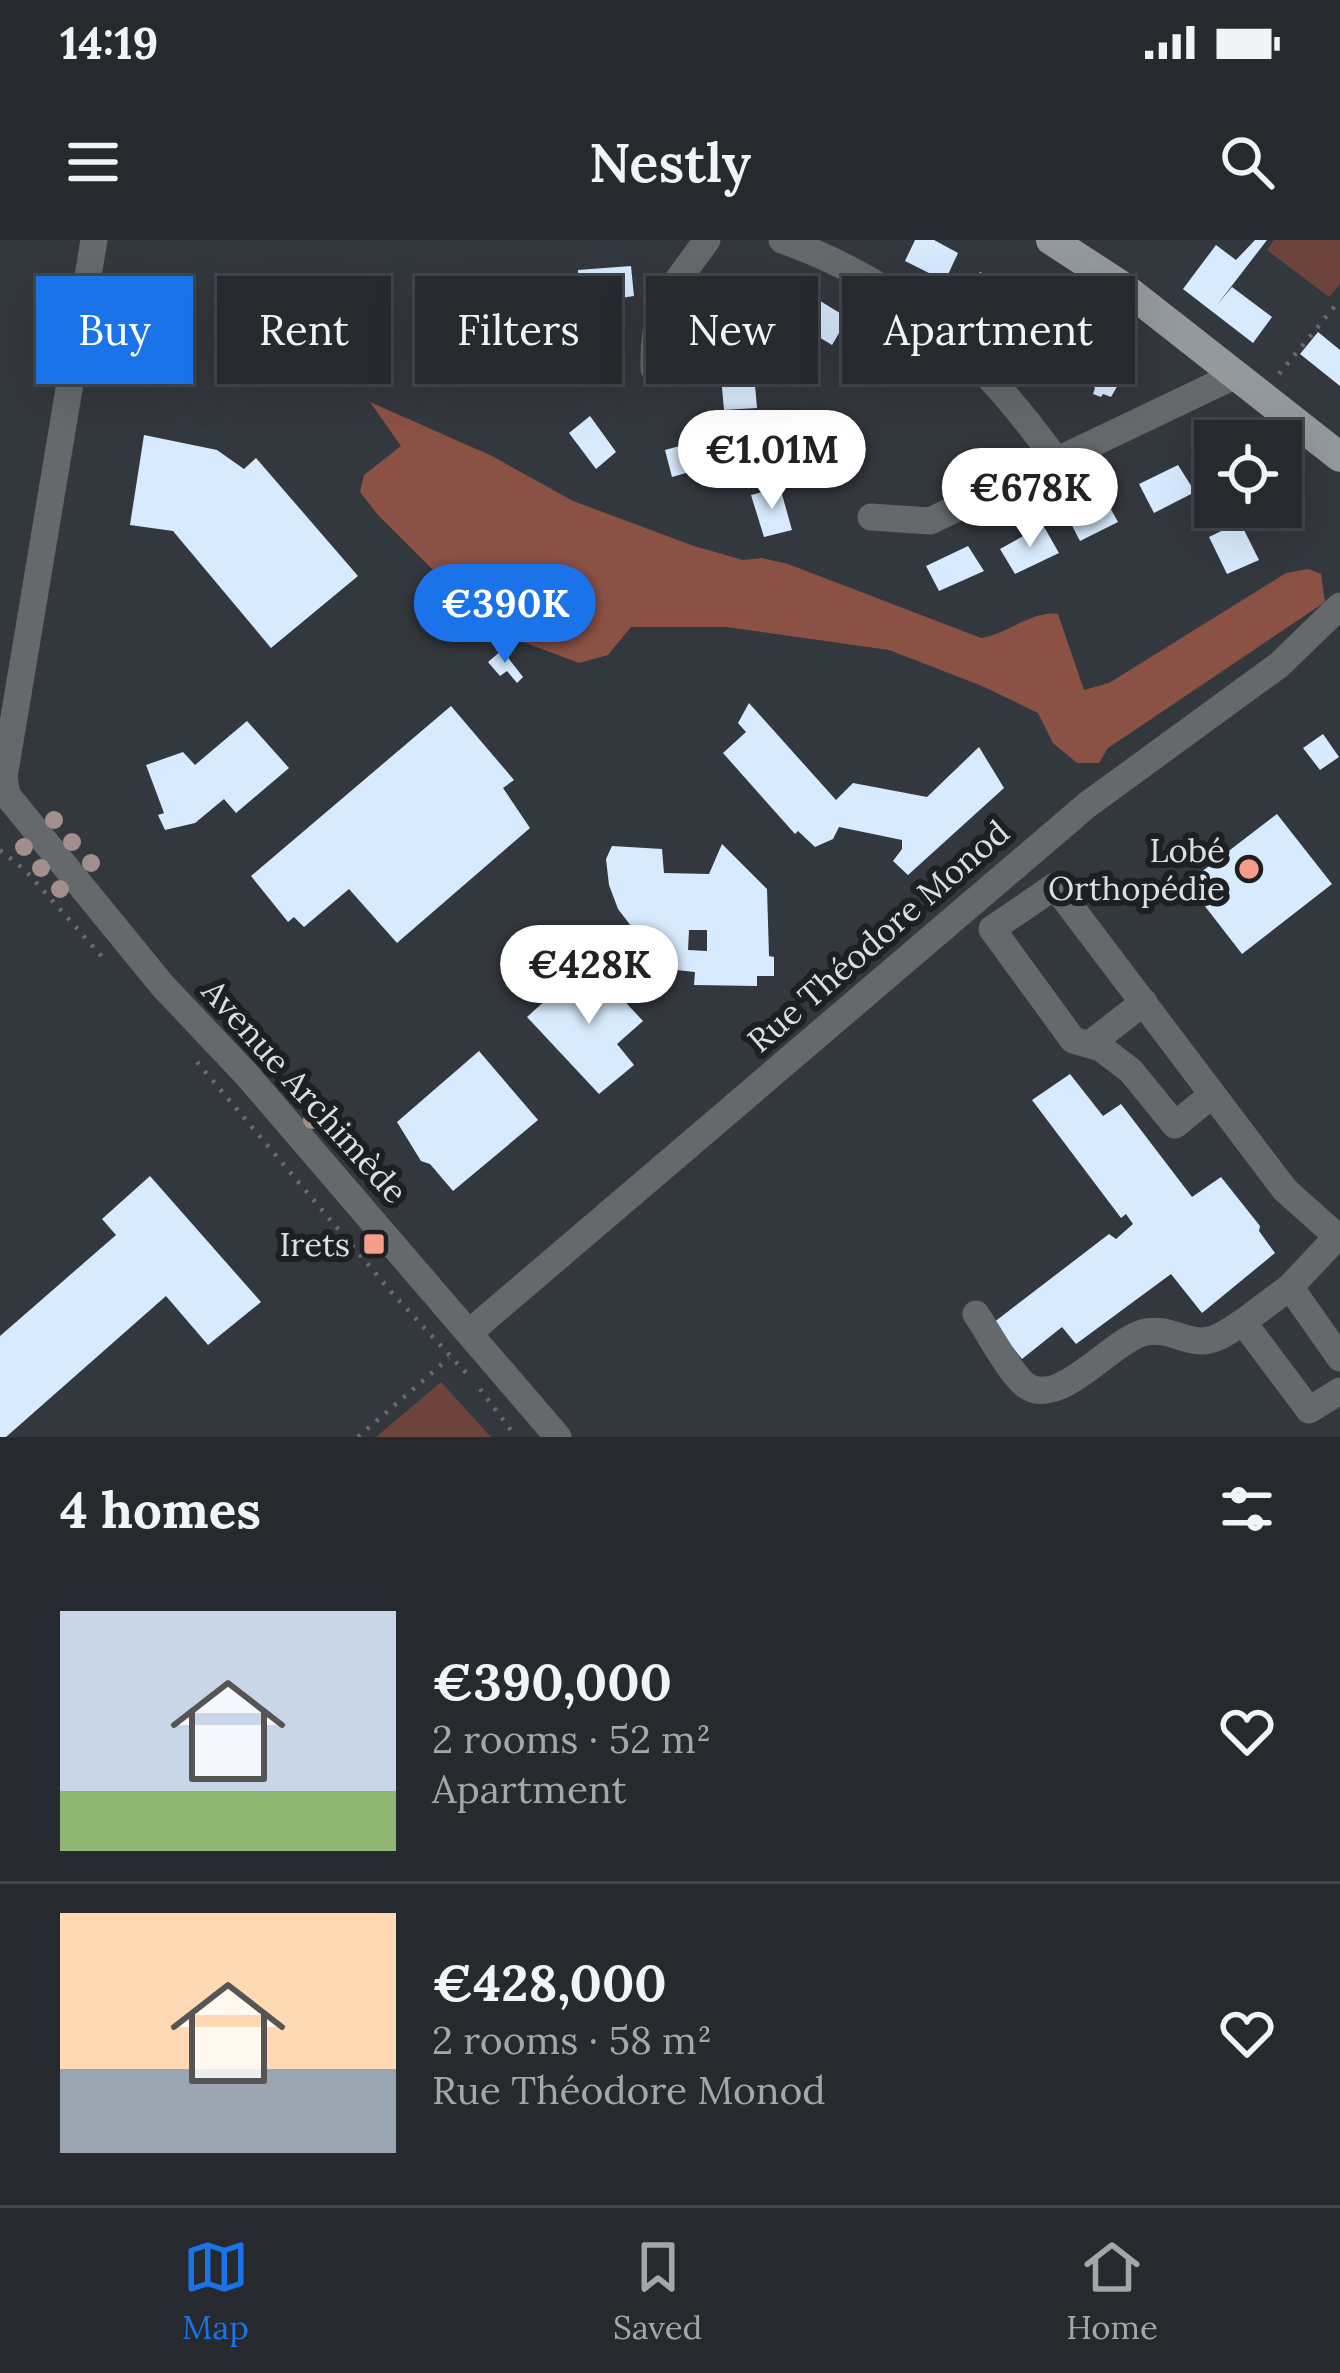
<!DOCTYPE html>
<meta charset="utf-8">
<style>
body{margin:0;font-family:Lora,serif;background:#2e3236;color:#f1f3f6;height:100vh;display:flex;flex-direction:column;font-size:45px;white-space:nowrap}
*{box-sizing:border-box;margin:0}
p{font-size:39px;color:#a4a7aa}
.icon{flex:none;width:66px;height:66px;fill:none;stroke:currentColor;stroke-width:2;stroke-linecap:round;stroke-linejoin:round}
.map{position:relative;height:1197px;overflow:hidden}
.sheet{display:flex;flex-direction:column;background:#262a2e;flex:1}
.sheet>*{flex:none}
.guide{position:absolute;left:36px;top:36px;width:1269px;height:108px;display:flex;gap:24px}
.fabs{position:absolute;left:1194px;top:180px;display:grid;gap:24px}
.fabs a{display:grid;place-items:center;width:108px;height:108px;border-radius:0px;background:#262a2e;box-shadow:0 12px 48px #0002,0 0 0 3px #42464a;font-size:60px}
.price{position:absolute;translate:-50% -102px;padding:0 27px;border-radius:42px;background:#fff;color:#222;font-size:39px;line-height:78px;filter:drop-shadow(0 3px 6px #0008)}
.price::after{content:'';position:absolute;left:50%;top:72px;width:36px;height:27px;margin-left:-18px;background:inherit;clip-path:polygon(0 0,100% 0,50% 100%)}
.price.current{background:#1a73e8;color:#fff}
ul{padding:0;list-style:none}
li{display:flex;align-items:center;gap:36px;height:300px;padding:0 60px}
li+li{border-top:3px solid #42464a}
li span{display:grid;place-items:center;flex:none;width:336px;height:240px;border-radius:0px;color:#555}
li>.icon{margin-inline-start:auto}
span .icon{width:144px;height:144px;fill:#fffc;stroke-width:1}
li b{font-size:51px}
h2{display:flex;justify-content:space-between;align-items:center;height:144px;padding:0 60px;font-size:51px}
.pill{padding:0 42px;border-radius:0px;background:#262a2e;box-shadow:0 12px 48px #0002,0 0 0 3px #42464a;font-size:42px;line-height:108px}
.pill.current{background:#1a73e8;color:#fff}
.status{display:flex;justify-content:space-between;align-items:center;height:84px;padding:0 60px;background:#262a2e;direction:ltr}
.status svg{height:33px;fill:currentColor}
header{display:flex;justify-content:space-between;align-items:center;height:156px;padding:0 60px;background:#262a2e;font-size:54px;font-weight:600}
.tabs{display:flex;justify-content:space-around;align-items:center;height:168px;border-top:3px solid #42464a;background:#262a2e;font-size:33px;color:#a4a7aa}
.tabs a{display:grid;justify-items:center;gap:6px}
.tabs .current{color:#1a73e8}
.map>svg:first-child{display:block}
.green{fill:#6c443b}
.forest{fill:#8c5145}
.building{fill:#d8ebfe;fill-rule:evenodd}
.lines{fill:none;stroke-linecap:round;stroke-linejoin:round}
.path{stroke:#696d72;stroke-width:4.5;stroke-dasharray:3 9;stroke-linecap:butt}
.minor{stroke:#66696c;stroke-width:27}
.major{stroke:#94999e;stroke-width:30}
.tree{fill:#a28f8d}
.poi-dot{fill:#f49d8b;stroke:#1d1f22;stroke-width:4.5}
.labels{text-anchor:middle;stroke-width:12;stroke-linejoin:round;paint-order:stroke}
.poi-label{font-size:33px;fill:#dbdfe2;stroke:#1d1f22;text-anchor:end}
.street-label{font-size:33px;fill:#dbdfe2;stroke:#1d1f22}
</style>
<div class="status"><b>14:19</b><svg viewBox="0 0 49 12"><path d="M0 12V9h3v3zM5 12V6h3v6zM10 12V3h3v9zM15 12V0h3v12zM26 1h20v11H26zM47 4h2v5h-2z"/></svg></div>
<header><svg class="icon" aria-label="menu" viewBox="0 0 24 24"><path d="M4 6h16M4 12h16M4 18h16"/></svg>Nestly<svg class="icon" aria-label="search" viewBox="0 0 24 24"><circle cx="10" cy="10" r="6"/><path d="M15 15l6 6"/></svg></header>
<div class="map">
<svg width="1340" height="1197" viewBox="0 0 1340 1197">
<rect width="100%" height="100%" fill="#33383e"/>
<path class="green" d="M1274,0H1340V44L1329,57L1267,10Z
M441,1142L491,1197H376Z"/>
<path class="forest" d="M370,162L492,216L573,261L694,306L743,320L762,318L788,324L981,398C1007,394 1033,370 1058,374L1084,450L1109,443L1286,333L1308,329L1321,334L1325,362L1108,508L1099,523H1077L1053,503L1038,473L982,446L889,410L727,387H631L608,415L579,423L494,391L378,275L360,252L364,235L401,206Z"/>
<path class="building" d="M915,0H934L958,13L945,41L905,21Z
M1255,0H1267L1217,65L1232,47L1272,77L1253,103L1183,49L1216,5L1236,20Z
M631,26L634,56L579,64L578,30Z
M980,32L1023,53L1007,84L966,59Z
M739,41L764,56L738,93L714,78Z
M812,56L848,78L832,105L794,82Z
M544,65L569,72L564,91L543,84Z
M1045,81L1064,94L1061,101L1073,109L1058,134L1023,112L1037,86L1041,89Z
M871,90L906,117L890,140L856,115Z
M1318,92L1340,110V146L1300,114Z
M585,93L616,102L601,145L571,136Z
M1106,109L1130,124L1111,157L1103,154L1101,157L1093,154L1095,148L1087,142Z
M753,122L757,168L724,170L720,125Z
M590,176L616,212L596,229L569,193Z
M144,195L217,210L244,229L256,218L358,336L271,408L173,291L130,285Z
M845,198L857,222L827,239L814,213Z
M705,199L714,225L672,237L665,210Z
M1178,225L1195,252L1154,273L1139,244Z
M780,247L792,290L764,297L751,255Z
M1104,257L1118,282L1080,301L1067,276Z
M1240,282L1259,320L1227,334L1209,297Z
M1043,285L1059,313L1015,334L1000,309Z
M968,306L984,331L939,351L926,326Z
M502,410L523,437L517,443L507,431L500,436L488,422Z
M749,463L836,560L853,543L927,557L979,507L1004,548L908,635L893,621L902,609V600L839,587L833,599L815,607L798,591L795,594L723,513L746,492L738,483Z
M451,466L514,540L503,548L530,588L397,703L349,649L304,687L294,677L288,682L251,636Z
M247,481L289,528L236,573L224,559L195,583L165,590L158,575L164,573L146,525L183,512L195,525Z
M1323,494L1339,517L1320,530L1303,508Z
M1277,574L1332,644L1242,714L1187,643Z
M722,604L767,649L769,716L774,717V736H757V746L694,745L695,732L667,729V708L647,707L618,669L609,645L606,619L612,606L662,609L664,633L709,634ZM689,690H707V711L688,710Z
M588,722L643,781L617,804L634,825L599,854L527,777Z
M479,811L538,880L453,951L430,924L421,921L397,882Z
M1070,834L1103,876L1121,864L1192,957L1221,937L1260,986L1259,991L1275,1013L1202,1073L1171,1034L1076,1104L1062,1087L1022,1119L993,1083L1109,994L1116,999L1133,984L1126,974L1121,978L1032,860Z
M150,936L261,1062L208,1105L166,1056L6,1197H0V1096L116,995L102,979Z"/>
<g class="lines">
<path class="path" d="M1279,134L1340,60
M0,610L26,631L105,720
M197,822L393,1054L468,1135
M480,1149L516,1197
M358,1197L449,1118"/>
<path class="minor" d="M782,0C904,43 982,117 1056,220
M654,129C652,65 672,49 707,0
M871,277L930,281L1236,135
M0,554L7,555L162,745L247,835L558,1197
M7,555L4,537L94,0
M1090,804L1144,762
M1212,855L1175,885L1131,831L1101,808L1073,800L992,689L1055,646L1285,950L1340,999
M1336,998L1290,1047L1243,1082L1309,1170L1340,1151
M1290,1047L1340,1118
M976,1074C989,1093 1008,1130 1024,1144C1059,1172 1111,1099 1146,1092C1167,1088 1181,1100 1201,1101C1217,1101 1230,1090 1243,1082
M470,1092L1087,565L1279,425L1340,366"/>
<path class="major" d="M1051,0L1122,46L1340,217"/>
</g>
<g class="tree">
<circle cx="54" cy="580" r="9"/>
<circle cx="72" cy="602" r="9"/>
<circle cx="24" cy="607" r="9"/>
<circle cx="91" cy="623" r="9"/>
<circle cx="41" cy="628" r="9"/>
<circle cx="60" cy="649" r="9"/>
<circle cx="312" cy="880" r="9"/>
</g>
<g class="poi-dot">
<circle cx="1249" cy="629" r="12"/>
<rect x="362" y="992" width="24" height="24" rx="6"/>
</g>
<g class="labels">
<g class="poi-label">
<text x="1225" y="622">Lobé<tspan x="1225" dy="38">Orthopédie</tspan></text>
<text x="350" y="1016">Irets</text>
</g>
<g class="street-label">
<text transform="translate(878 696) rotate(-41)" y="12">Rue Théodore Monod</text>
<text transform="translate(305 851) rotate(48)" y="12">Avenue Archimède</text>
</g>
</g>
</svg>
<div class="fabs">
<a><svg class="icon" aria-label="locate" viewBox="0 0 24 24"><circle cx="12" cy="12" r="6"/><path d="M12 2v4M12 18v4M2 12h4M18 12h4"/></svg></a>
</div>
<b class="price" style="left:772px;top:272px">€1.01M</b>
<b class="price" style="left:1030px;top:310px">€678K</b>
<b class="price current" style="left:505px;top:426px">€390K</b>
<b class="price" style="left:589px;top:787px">€428K</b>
<div class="guide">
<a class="pill current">Buy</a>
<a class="pill">Rent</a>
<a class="pill">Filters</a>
<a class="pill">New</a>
<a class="pill">Apartment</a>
</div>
</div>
<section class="sheet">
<h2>4 homes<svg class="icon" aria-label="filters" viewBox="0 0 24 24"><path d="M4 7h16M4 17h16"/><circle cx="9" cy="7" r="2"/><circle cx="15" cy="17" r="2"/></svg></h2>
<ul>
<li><span style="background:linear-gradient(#c9d6e8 75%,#8fb573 0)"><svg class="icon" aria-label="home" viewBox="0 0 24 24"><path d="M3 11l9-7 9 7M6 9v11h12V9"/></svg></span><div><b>€390,000</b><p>2 rooms · 52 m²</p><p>Apartment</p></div><svg class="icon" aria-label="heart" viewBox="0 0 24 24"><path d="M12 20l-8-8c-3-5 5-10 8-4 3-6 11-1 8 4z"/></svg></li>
<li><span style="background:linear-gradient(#ffd9b3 65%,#9aa5b1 0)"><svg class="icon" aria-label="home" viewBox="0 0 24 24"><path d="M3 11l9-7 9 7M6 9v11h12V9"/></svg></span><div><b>€428,000</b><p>2 rooms · 58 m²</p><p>Rue Théodore Monod</p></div><svg class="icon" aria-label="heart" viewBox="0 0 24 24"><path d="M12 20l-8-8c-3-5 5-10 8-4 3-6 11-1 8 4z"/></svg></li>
</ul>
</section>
<nav class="tabs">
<a class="current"><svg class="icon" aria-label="map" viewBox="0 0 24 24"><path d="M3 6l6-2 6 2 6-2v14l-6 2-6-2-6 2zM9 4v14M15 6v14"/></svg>Map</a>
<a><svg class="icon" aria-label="saved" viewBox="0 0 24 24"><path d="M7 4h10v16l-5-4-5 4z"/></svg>Saved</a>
<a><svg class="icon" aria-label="home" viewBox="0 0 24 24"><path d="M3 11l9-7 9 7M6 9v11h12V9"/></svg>Home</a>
</nav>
